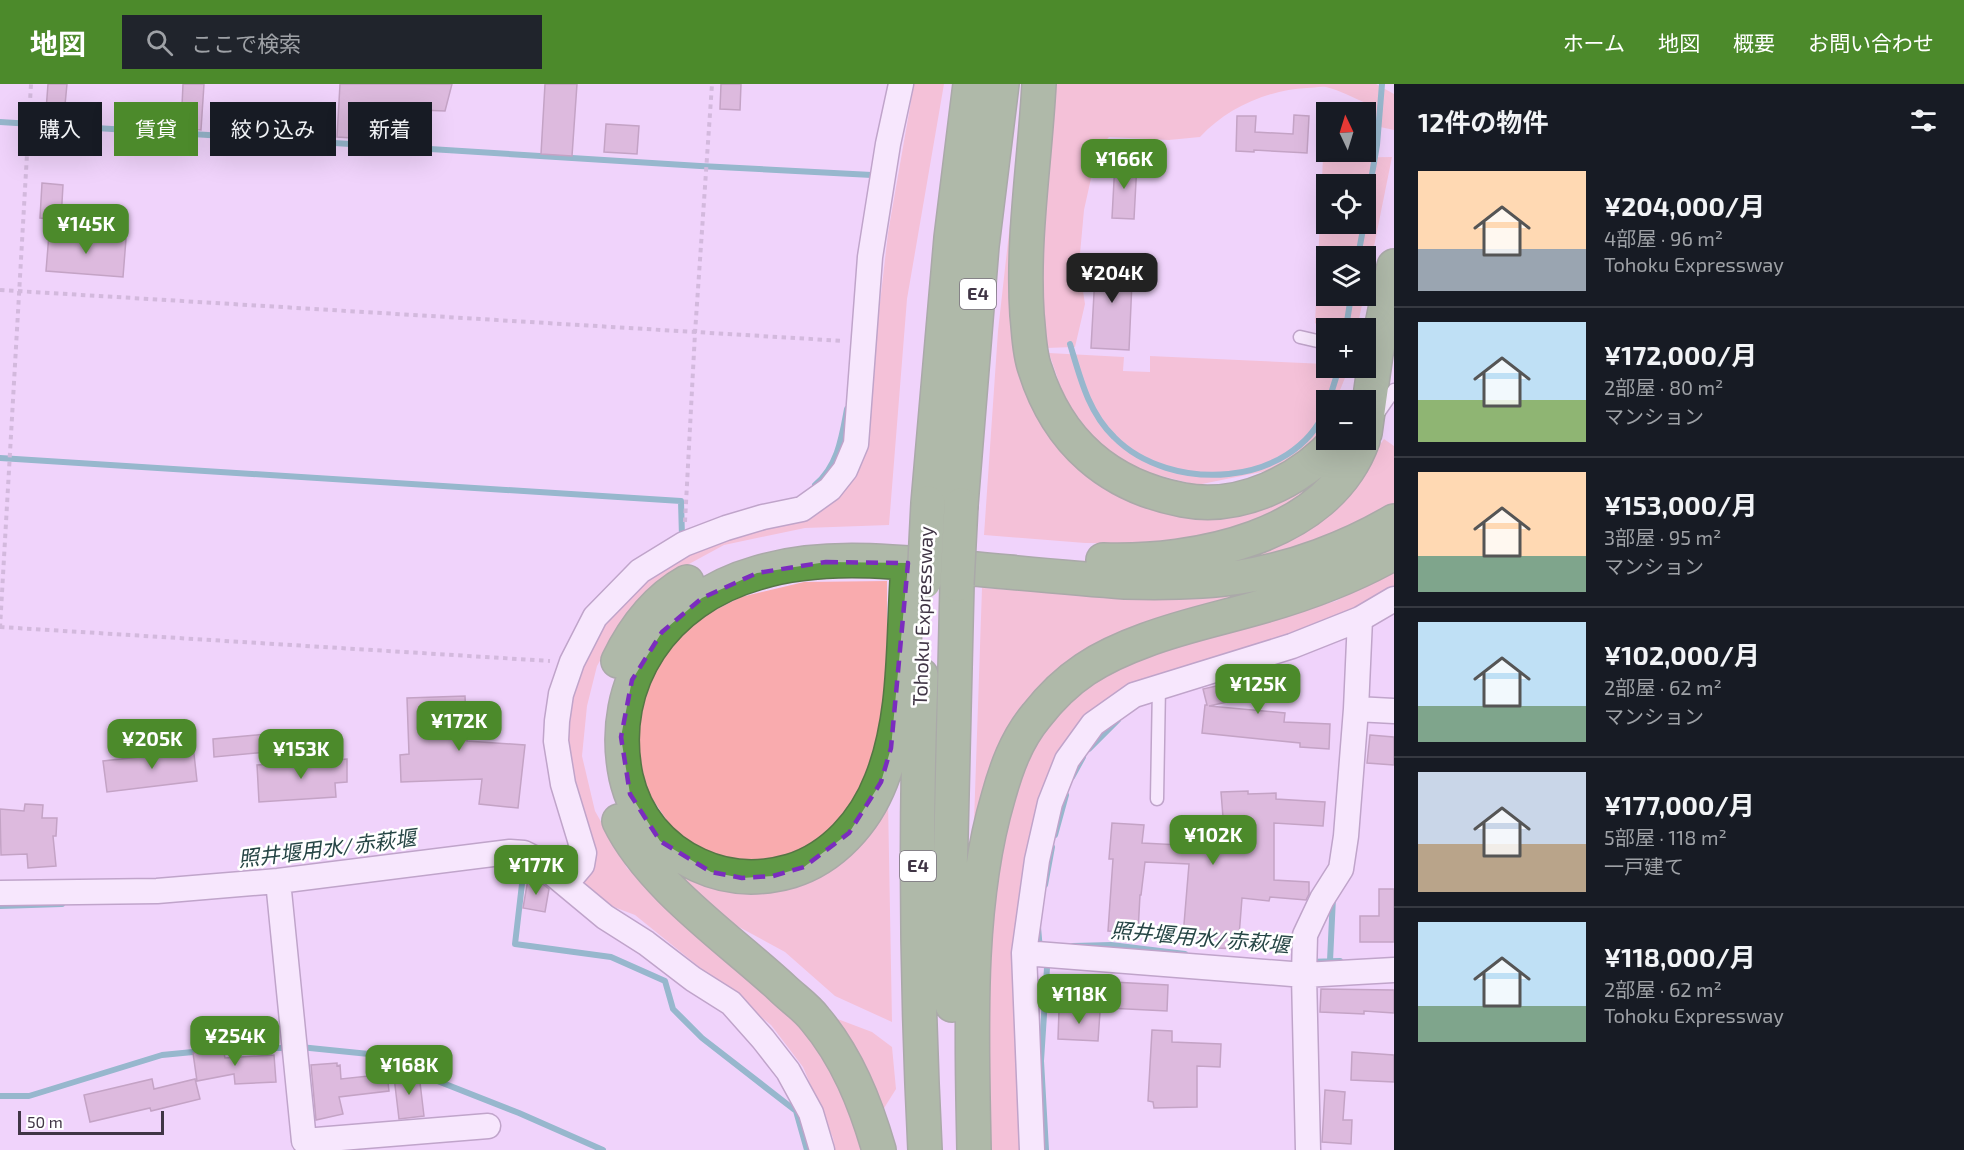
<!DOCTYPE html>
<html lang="ja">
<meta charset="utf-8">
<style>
body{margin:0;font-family:"Exo 2","Noto Sans JP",sans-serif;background:#20242c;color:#f1f3f6;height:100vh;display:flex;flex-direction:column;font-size:22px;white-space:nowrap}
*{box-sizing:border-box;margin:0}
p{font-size:20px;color:#9ea1a6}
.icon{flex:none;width:33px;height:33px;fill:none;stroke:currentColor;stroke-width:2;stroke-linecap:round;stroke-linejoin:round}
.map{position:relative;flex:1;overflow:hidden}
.side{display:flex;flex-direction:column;background:#171b24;width:570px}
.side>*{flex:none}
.banner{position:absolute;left:18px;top:18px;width:570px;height:54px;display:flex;gap:12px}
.needle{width:39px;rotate:356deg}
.controls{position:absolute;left:1316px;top:18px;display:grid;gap:12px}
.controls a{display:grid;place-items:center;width:60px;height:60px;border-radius:0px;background:#171b24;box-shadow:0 6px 24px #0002;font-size:30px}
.scale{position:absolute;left:18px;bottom:15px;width:146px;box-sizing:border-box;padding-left:6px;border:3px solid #403545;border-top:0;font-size:16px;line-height:21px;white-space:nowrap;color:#403545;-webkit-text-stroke:4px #fff;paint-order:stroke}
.price{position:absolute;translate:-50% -51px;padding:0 14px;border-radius:12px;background:#4c8a2b;color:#fff;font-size:20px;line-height:39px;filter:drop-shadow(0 2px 3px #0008)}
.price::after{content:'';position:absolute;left:50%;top:36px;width:18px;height:14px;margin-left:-9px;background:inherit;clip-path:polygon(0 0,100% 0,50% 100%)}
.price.selected{background:#222;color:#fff}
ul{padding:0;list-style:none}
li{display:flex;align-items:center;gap:18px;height:150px;padding:0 24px}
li+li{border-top:2px solid #363941}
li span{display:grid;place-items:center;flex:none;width:168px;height:120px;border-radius:0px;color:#555}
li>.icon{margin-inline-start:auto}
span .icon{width:72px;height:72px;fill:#fffc;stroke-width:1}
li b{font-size:26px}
h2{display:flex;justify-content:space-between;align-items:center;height:72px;padding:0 24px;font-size:26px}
.pill{padding:0 21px;border-radius:0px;background:#171b24;box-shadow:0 6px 24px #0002;font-size:21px;line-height:54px}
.pill.selected{background:#4c8a2b;color:#fff}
header{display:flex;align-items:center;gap:36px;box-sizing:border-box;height:84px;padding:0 30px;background:#4c8a2b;color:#fff}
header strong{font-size:28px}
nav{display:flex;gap:33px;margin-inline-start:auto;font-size:21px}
.search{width:420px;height:54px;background:#20242c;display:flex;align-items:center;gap:15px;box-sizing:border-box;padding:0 21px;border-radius:0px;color:#9ea1a6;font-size:22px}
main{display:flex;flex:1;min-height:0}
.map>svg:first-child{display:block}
.green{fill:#f9abae;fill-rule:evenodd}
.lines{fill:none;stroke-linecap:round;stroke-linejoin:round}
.stream{stroke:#2a9495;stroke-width:6}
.building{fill:#c59cba;stroke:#8e6884;stroke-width:1.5}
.lane-casing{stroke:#856b8f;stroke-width:15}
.street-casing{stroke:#856b8f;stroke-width:27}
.highway-casing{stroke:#557645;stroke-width:36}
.path{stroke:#b09ab9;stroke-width:4;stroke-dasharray:4.5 4.5;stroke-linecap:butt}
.lane{stroke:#fff;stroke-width:12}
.street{stroke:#fff;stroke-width:24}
.highway{stroke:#609945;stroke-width:33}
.highway-bridge-casing{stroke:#557645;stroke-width:36;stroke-linecap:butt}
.highway-bridge{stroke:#609945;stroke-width:33}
.marked{fill:none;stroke:#7b2cbf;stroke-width:4.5;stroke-dasharray:12 8;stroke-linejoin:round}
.labels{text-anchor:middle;stroke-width:5;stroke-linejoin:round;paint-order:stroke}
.shield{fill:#fff;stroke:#79727d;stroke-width:1.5}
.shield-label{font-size:18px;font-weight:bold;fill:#403545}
.street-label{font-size:20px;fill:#403545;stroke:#fff}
.water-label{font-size:21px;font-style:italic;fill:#264545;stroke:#fff}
</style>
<header>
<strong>地図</strong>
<div class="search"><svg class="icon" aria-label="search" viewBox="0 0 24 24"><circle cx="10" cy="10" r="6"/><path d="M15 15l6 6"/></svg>ここで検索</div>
<nav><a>ホーム</a><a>地図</a><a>概要</a><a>お問い合わせ</a></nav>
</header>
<main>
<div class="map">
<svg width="1394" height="1066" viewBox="0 0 1394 1066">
<rect width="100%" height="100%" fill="#f0d3fb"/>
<path class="green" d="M914,0H944L907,215L889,441L805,444L724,461L665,493L625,533L597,582L587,622L582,672L595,727L627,784L794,930L846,1005L865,1066H835L833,1054L803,983L771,941L635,831L606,820L584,798L594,784L592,759L563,663L572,593L600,544L662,483L751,443L801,437L819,428L845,404L868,363L872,289L888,149Z
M1055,0H1376L1394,10V46L1371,41L1369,20C1355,15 1340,6 1326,3C1320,2 1313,4 1307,4C1267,6 1227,24 1200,53L1169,56L1109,53L1100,63L1094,81L1084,126L1079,181L1085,220L1075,263L1046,264L1041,187Z
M1019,59L1028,301L1144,417L1331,380L1294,420L1237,448L1166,460L1085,459L984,451L998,247Z
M1392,73L1365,207V172H1326V212H1364L1357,244H1326V247L1322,246L1315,239L1323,74ZM1326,100H1365V140H1326Z
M1049,269L1124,273L1123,287L1150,288V272L1326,280V284H1349L1336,316H1326V340L1301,370L1271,386L1197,401L1130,384L1092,353L1064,313Z
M1384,355L1394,362V425L1326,460L1252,475L1254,471L1355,397Z
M1394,484V503L1330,537L1214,574L1087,631L1026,783L1023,1066H991L986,998L991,800L1020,689L1039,653L1067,618L1118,583L1175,562L1336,517Z
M1310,496L1089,565L973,767L982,504L1149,515L1221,509Z
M887,497V588L881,647L867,695L845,731L823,755L795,771L763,779L722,775L690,763L670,741L645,704L636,654L644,608L663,572L690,539L741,513L804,498Z
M888,716L892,938L835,912L785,868L715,830L660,783L745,809Z
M835,934L872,948L892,963L896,1005L881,1029Z"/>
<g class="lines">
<path class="stream" d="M0,38L700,82L872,91
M1365,131L1377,61L1382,0
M1358,172L1364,140
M1346,244L1351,212
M1070,260C1080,293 1088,328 1114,353C1170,410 1293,404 1326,325
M1329,316L1339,284
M0,374L681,417L682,453
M815,401C838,382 842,352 847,325
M1089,665L1118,636
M1072,693L1083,673
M1055,751L1066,711
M545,771L566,779
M511,777L524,783L515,860L611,873L665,897L673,925L702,954L796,1027L807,1066
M565,777L571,770L570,757
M1045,801L1052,763
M0,822L62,820
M1038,843L1040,866
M1073,862L1111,861L1185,870
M1044,875L1047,884L1041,977L1046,1066
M1330,877L1333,813
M1308,878L1340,877
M300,963L369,970L519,1029L603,1066
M0,1012H29L162,971L234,964H290"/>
</g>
<path class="building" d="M48,0H67L65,21L84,23L83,42L45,40Z
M183,0H204L201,46L181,44Z
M340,0H452L445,27L420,26L418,58L337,53Z
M545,0H577L572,72L541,70Z
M721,0H741L740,26L720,25Z
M1294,31L1309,32L1307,69L1254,66V68L1236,67L1237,32H1256L1255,48L1293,50Z
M606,40L639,42L637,70L604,68Z
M1115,78L1137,79L1134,135L1112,134Z
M42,99L63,101L61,136L40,134Z
M49,150L126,155L123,193L46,187Z
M1096,173L1133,175L1129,266L1091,264Z
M1282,587L1286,605L1209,622L1285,629L1284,638L1330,640L1329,665L1300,663V659L1202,649L1205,621H1207L1203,605Z
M465,612L467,657L525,661L518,724L479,720L482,695L401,698L400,671L409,670L407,614Z
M266,650L267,668L214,673L213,655Z
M1370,651L1394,653V681L1367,679Z
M193,661L197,697L107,708L103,677L157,671V664Z
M332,673L333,676L347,675V698L335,699L336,713L259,718L257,681L317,677V675Z
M1248,707V710L1276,709V715L1325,718L1323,742L1274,739V796L1309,798V810L1306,816L1270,813L1269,817L1242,814L1238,865L1217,864L1218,855L1183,852L1189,780L1145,778L1141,811H1140L1138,848L1108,847L1113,775H1109L1112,739L1144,741L1142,759L1219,763L1220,746H1224L1221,708Z
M25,720L43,721L42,734H57L56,752H53L56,782L28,784L27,770L1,771L0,725L24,727Z
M528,795L539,797L549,805L545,828L523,824Z
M1379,805H1394V858H1360V832H1379Z
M1090,891L1113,893V898L1168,901L1167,927L1088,923Z
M1321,905L1394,906V929L1364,927V930L1320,928Z
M1059,926L1100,928L1098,957L1058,955Z
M1152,946L1172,947V958L1221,960L1220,983L1197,982V1023L1154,1024L1153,1018L1148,1017Z
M223,964L225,974L274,971L276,998L235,1000L234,990L197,997L193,969Z
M1352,968L1394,971V998L1351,996Z
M337,979V982L340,981L341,995L387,990L389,1007L339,1013L343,1030L316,1036L311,981Z
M419,990L424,1032L399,1035L394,993Z
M152,995L154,1005L195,995L200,1015L151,1027L150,1024L90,1038L84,1011Z
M1325,1006L1345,1008L1343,1036H1352L1351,1060L1322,1058Z"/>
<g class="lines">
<g class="lane-casing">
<path id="lane" d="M1300,253L1326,259
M1377,331L1394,306
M1157,715L1159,602"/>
</g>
<g class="street-casing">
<path id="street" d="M1356,625L1394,627
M278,797L304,1057L488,1042
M566,800L582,781L584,769L563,700L556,657L557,637L561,610L572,578L595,533L640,487L684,460L726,444L763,433L802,425L830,405L845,386L856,360L870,173L888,60L901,0
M0,809L157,807L278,797L510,768L524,769L534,774L605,833L646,859L693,895L731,919L763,955L788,987L811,1029L822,1066
M1024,869L1304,891L1394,886
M1032,1066L1024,869L1037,776L1050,719L1067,676L1093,640L1134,611L1292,562L1360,535L1394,515
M1308,1066L1304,891L1305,851L1322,815L1341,785L1346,752L1356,625L1360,535"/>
</g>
<g class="highway-casing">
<path id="highway" d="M1039,0C1035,77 1022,154 1027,231C1029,249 1029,269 1035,285C1058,358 1109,402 1183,416C1240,427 1300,397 1337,356
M1365,349L1376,270L1394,182
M928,419L951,154L970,0
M961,421L982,162L1002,0
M1103,476C1194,479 1328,454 1363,356
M907,497C903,563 906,635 881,697C865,738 833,774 791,787C760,796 728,795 698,781C661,764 635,733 626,693C606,597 665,515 757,489C820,470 888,477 953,483C1010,488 1068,494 1125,498C1163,499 1202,499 1240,493C1292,485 1348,464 1394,437
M618,577C634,544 655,516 687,498
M921,591C915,749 917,908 925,1066
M619,737C650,801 729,855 781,903C792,914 806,923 815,935C847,973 865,1018 879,1066
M952,921L950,794L957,500
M974,1066C972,953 966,823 998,714C1006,685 1016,656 1036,632C1067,592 1099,573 1146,556C1183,542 1222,534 1260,523C1306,510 1352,493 1394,469"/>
</g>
<path class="path" d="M0,206L844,257
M685,438L695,249L712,0
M0,543L550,577
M0,544L31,0"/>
<use href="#lane" class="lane"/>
<use href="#street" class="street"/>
<use href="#highway" class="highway"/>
<g class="highway-bridge-casing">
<path id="highway-bridge" d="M924,498L928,419
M957,500L961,421"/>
</g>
<use href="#highway-bridge" class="highway-bridge"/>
</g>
<path d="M0 0H1394V1066H0ZM826,478L908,479L891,664L881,698L849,749L804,783L773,792L742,794L711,788L660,757L630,710L621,653L632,596L662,548L702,514L757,489Z" fill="#f0d3fb" fill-opacity=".55" fill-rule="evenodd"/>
<path class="marked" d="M826,478L908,479L891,664L881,698L849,749L804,783L773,792L742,794L711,788L660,757L630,710L621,653L632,596L662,548L702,514L757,489Z"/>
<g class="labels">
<g class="shield">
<rect x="960" y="195" width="36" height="30" rx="4.5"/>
<rect x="900" y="767" width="36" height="30" rx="4.5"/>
</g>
<g class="shield-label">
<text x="978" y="216">E4</text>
<text x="918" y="788">E4</text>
</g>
<g class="street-label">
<text transform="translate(923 532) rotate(-88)" y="7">Tohoku Expressway</text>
</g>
<g class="water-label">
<text transform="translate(327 765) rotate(-7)" y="7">照井堰用水/赤萩堰</text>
<text transform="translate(1200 854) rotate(5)" y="7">照井堰用水/赤萩堰</text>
</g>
</g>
</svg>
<div class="controls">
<a><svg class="needle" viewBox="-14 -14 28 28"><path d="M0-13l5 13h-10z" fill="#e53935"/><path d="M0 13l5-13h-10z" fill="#9ea1a6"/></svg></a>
<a><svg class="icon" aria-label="locate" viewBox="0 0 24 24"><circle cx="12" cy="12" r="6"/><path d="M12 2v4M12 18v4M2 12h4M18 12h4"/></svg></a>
<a><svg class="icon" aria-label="layers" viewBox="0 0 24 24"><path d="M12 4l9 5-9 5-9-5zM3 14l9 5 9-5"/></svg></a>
<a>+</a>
<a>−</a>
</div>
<div class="scale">50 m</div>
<b class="price" style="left:1124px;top:106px">¥166K</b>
<b class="price" style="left:86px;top:171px">¥145K</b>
<b class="price selected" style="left:1112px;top:220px">¥204K</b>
<b class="price" style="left:1258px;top:631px">¥125K</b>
<b class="price" style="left:459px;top:668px">¥172K</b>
<b class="price" style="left:152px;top:686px">¥205K</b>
<b class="price" style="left:301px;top:696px">¥153K</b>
<b class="price" style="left:1213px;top:782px">¥102K</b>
<b class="price" style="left:536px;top:812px">¥177K</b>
<b class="price" style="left:1079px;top:941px">¥118K</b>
<b class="price" style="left:235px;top:983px">¥254K</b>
<b class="price" style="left:409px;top:1012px">¥168K</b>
<div class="banner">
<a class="pill">購入</a>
<a class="pill selected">賃貸</a>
<a class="pill">絞り込み</a>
<a class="pill">新着</a>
</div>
</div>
<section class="side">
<h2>12件の物件<svg class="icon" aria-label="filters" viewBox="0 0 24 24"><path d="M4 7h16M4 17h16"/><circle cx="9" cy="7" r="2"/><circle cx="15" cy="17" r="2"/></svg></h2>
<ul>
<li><span style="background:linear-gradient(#ffd9b3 65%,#9aa5b1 0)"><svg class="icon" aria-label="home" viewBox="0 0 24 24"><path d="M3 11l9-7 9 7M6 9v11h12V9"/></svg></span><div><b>¥204,000/月</b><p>4部屋 · 96 m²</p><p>Tohoku Expressway</p></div></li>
<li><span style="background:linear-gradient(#bfe0f5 65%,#8fb573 0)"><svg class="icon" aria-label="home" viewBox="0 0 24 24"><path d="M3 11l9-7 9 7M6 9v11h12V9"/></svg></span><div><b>¥172,000/月</b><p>2部屋 · 80 m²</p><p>マンション</p></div></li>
<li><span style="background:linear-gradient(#ffd9b3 70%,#7fa58c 0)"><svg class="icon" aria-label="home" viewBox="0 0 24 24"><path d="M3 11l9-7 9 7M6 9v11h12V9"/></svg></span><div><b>¥153,000/月</b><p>3部屋 · 95 m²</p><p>マンション</p></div></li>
<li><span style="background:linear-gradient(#bfe0f5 70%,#7fa58c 0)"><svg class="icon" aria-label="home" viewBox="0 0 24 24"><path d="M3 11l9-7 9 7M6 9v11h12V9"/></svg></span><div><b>¥102,000/月</b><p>2部屋 · 62 m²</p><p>マンション</p></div></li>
<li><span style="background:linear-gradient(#c9d6e8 60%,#b9a48a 0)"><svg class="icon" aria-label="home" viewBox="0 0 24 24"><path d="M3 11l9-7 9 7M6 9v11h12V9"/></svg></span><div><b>¥177,000/月</b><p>5部屋 · 118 m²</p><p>一戸建て</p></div></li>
<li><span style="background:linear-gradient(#bfe0f5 70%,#7fa58c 0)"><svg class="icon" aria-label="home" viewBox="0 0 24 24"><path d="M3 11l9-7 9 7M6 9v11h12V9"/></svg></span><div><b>¥118,000/月</b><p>2部屋 · 62 m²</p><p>Tohoku Expressway</p></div></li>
</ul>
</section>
</main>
